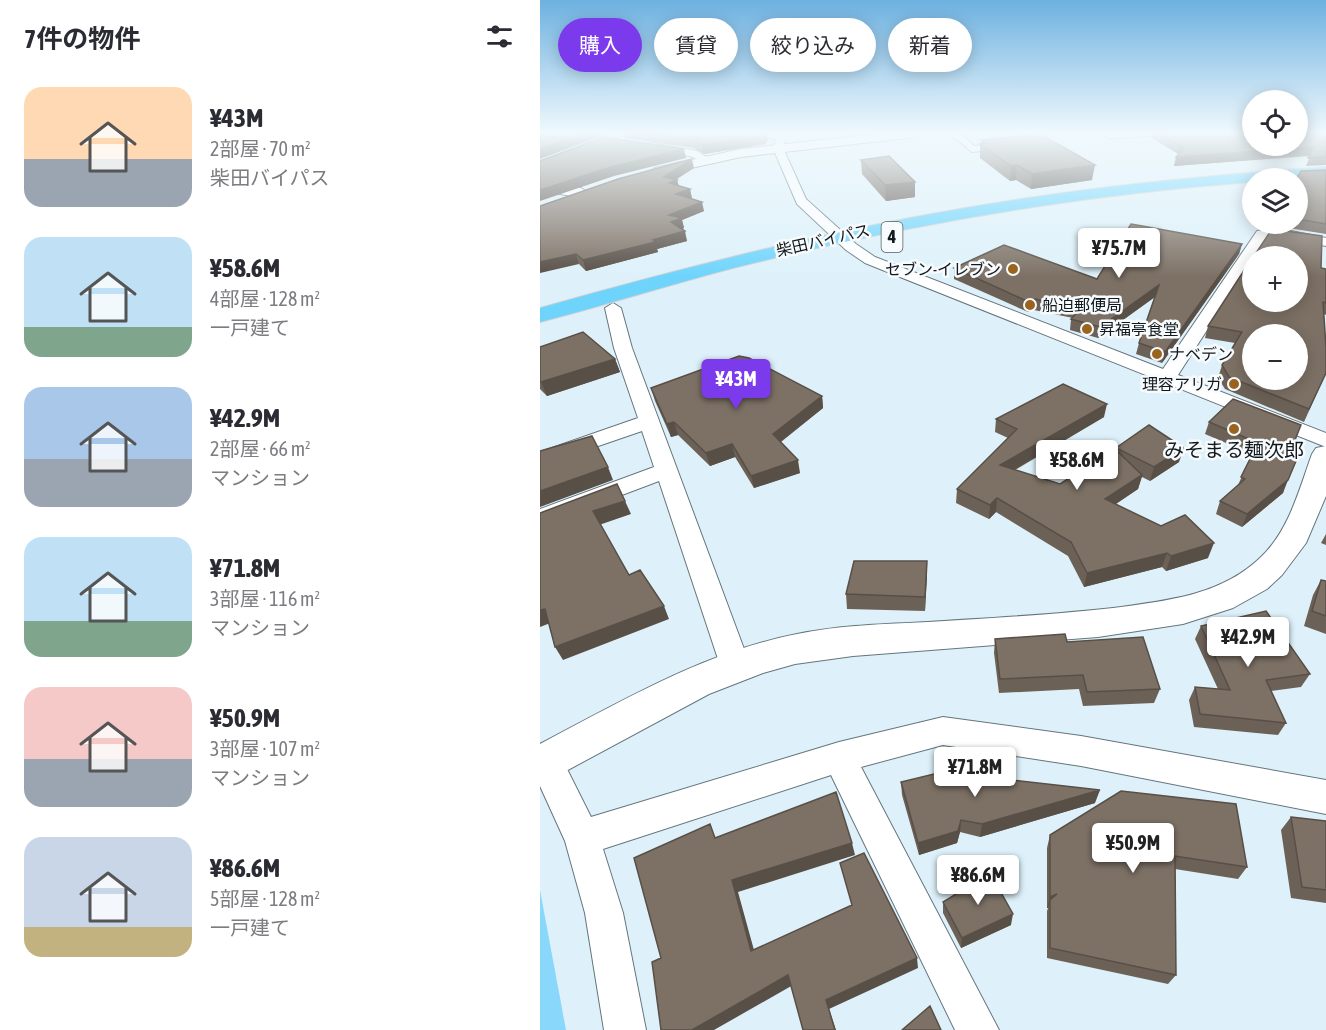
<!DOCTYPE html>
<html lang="ja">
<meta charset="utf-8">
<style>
body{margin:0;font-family:"Asap Condensed","Noto Sans JP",sans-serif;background:#f2f2f3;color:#2b2b33;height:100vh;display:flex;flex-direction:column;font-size:22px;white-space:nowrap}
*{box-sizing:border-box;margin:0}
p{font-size:20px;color:#7c7c81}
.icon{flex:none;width:33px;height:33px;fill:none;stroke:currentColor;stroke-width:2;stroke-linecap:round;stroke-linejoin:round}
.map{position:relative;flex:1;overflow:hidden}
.sheet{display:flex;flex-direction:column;background:#fff;width:540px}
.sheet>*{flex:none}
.top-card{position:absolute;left:18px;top:18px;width:570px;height:54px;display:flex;gap:12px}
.controls{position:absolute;left:702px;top:90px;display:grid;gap:12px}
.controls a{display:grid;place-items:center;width:66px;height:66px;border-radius:50%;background:#fff;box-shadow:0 3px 15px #0003;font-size:30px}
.price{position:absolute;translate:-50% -51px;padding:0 14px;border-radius:6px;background:#fff;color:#222;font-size:20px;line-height:39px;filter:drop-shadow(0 2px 3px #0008)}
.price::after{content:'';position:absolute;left:50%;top:36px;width:18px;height:14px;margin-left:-9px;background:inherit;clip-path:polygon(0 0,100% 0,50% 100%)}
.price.current{background:#7c3aed;color:#fff}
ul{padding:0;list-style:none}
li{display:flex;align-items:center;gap:18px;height:150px;padding:0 24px}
li span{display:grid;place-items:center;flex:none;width:168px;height:120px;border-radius:18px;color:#555}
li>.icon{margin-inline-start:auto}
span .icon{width:72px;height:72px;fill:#fffc;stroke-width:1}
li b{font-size:26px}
h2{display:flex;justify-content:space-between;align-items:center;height:72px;padding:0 24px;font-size:26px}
.tag{padding:0 21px;border-radius:27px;background:#fff;box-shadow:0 3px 15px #0003;font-size:21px;line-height:54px}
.tag.current{background:#7c3aed;color:#fff}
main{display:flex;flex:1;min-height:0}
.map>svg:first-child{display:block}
.green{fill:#89d8fc}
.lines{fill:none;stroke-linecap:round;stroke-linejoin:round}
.minor-casing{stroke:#64757d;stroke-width:2}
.tertiary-casing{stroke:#64757d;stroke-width:2}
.trunk-casing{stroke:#d0d1d2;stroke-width:2}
.minor{fill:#fff;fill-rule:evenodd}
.tertiary{fill:#fff;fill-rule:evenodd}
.trunk{fill:#6ed4fc;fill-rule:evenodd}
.wall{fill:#6c6157}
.shaded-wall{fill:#584f47}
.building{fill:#7d7165;stroke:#584f47;stroke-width:1.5;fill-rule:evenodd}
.poi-dot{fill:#9a631e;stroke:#f7fbfd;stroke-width:2}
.labels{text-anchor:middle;stroke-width:5;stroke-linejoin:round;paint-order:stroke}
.far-street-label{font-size:16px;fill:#12191c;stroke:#f7fbfd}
.far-poi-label{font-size:16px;fill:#12191c;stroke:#f7fbfd;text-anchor:start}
.shield{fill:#f7fbfd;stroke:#575d60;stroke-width:1.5}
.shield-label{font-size:18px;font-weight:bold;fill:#12191c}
.poi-label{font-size:20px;fill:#12191c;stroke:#f7fbfd}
</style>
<main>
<section class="sheet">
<h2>7件の物件<svg class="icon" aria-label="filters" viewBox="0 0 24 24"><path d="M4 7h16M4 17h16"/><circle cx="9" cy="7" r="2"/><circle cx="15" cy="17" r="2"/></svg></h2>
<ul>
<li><span style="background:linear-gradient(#ffd9b3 60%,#9aa5b1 0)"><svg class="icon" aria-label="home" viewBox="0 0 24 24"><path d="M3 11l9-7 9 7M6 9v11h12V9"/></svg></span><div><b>¥43M</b><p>2部屋 · 70 m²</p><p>柴田バイパス</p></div></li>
<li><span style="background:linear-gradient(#bfe0f5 75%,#7fa58c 0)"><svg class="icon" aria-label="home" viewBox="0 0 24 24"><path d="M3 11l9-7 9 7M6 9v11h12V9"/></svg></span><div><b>¥58.6M</b><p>4部屋 · 128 m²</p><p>一戸建て</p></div></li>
<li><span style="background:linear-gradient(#a9c7e8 60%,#9aa5b1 0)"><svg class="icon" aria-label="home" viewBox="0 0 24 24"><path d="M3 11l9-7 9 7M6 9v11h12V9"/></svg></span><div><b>¥42.9M</b><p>2部屋 · 66 m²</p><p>マンション</p></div></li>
<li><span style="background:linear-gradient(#bfe0f5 70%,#7fa58c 0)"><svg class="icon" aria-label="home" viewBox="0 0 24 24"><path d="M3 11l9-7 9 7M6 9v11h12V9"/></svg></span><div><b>¥71.8M</b><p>3部屋 · 116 m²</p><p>マンション</p></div></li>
<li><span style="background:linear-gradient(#f6c9c9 60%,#9aa5b1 0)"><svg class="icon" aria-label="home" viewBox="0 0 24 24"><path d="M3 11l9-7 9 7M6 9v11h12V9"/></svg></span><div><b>¥50.9M</b><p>3部屋 · 107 m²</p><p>マンション</p></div></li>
<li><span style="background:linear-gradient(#c9d6e8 75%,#c2b280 0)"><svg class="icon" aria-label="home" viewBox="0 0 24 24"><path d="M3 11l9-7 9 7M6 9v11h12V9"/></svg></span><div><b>¥86.6M</b><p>5部屋 · 128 m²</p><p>一戸建て</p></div></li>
</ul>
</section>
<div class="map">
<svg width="786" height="1030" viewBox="0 0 786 1030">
<rect width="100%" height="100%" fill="#def1fa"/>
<path class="green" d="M0,890L26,1030H0Z"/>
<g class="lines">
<g class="minor-casing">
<path id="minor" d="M74,133H88L0,168V161Z
M206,133L246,135L243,148L266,199L316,244L335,257L623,369L717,231L736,228L786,238V246L736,236L727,237L638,375L786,433V447L325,263L306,250L257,204L233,148L236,139Z
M409,133H420L434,146L493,140L485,133H496L507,142L502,145L432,152Z
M560,133H615L610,136L569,138Z
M111,143L157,151L171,160L166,163L150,156L107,148L106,146Z
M73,303L81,308L92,348L210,665L205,674L195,677L185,674L180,665L119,481L0,526V509L114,467L102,431L0,466V452L98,418L74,348L65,308Z
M403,717L541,736L786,780V814L541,766L403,745L321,767L459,1030H415L291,775L63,849L83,913L106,1030H64L45,913L25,841L0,786V749L6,746L18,751L51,817L299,742Z"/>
</g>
<g class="tertiary-casing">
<path id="tertiary" d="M344,133H382L376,137L201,157L115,176L108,172L115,168L201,149Z
M0,182L41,188L49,193L41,198L0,190Z
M786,446V496L766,543L742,575L727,589L693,608L643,624L558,637L313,656L255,664L223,673L169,694L0,785V744C82,701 165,652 257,634C300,625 344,624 388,622C449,618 511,615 573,608C625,601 680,596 720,558C749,531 759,490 772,454L776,448Z"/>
</g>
<g class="trunk-casing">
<path id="trunk" d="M786,167V177L712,178V182C539,195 366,225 197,267C131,284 66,305 0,322V308C160,263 322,222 488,198C587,183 686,174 786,167Z"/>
</g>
<use href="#minor" class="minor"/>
<use href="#tertiary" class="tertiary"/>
<use href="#trunk" class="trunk"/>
</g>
<path class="wall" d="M84,133H227L228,140L225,144L164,154L153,148L85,138Z
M613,133H712L786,137V165L766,166L770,156L634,166L638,154L612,138Z
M441,140L552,180L491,189L476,180L470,181L440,158V144H441Z
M321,160L375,197L346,201L322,174Z
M154,168L135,180H137L139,186L150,189L152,199L164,211L142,220L144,228L142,229L147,241L117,249L118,252L46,271L39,264L0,206Z
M786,170V234L736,226L728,227L729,224H758V178Z
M702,244L699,254L622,363L596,354L599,343L615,297L558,338L530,330L531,319L533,318L494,310L488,312L414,279V268L557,279Z
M781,268L786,269V315L784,314L786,373L764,422L685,389L678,378L682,365L695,343L665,338L668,326Z
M0,347L75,359L80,372L7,396L0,389Z
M111,388L282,396L283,408L241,442L260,473L214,488L195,457L170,466L138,435L131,437L115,401Z
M564,417L475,470L520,484L576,450V448L639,462L610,481L602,477L598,489L576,504L668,558L626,571L622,567L544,587L528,556L456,512L449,519L416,503L417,489L468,438L455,432L456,419Z
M669,422L755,440L743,493L702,527L676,514L680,501L698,485L712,454L665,434Z
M786,534V545L781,543Z
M387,561L385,611L307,609L306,594Z
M781,580L786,581V634L764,626L773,595Z
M661,626L770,674L761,687L731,691L746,723L738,735L654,727L649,700L655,687L678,689L655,639Z
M455,639L527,642L620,689L614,703L543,706L539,689L459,693L454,653Z
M463,779L555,803L440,837L420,832L417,843L379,855L362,795L361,782Z
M751,817L786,821V903L751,898L741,830Z
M510,835L707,867L698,879L635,869L636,975L628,984L507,958V911L508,908H507V848Z
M403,902L471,925L421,948L403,913Z"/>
<path class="shaded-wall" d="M46,133H70L0,159V149Z
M227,133L228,140L225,144L164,154L162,145Z
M774,147L772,155L634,166L636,157Z
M144,149L146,158L74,176L0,201V190L71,167Z
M152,159L154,168L132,182L137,180L139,189L131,192L124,177Z
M477,165L476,180L470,181L471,166Z
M555,165L552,180L491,189L492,174Z
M375,182V197L346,201L345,185Z
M150,189L152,199L136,194Z
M162,202L164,211L142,220L144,228L134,232L129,215Z
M729,224H737L736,226L728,227Z
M145,231L147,241L117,249L118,252L46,271L43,260Z
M702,244L699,254L622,363L625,352Z
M36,254L39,264L0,273V262Z
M619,285L616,296L558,338L560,327Z
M495,299L494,310L488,312L489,302Z
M75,359L80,372L7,396L1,382Z
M282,396L283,408L235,446L233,434Z
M567,404L564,417L458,479L460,465Z
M134,422L138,435L131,437L127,424Z
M192,444L195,457L170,466L166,453Z
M644,448L639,462L610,481L614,467Z
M258,460L260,473L214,488L211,476Z
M68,467L73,480L0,507V491Z
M602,475L598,489L562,513L565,499Z
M748,480L743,493L702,527L707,514Z
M457,498L456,512L449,519L450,505Z
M85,501L91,514L59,525L53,511Z
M674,543L668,558L626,571L631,556Z
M627,553L622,567L544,587L547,573Z
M387,561V576L385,611V597Z
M124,606L129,619L23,660L15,647Z
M5,609L13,622L0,627V610Z
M560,790L555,803L440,837L442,824Z
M421,820L420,832L417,843L379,855L378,843Z
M312,843L315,855L198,892L217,961L211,951L192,880Z
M517,894L510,900L508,908H507L510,897Z
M473,914L471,925L421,948L422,938Z
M377,958L378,968L289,1009L296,1030H295L286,1000Z
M248,975L253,985L174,1030H152Z"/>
<path class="building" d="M0,133H46L0,149Z
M105,133H226L223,136L162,145L152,140Z
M618,133H712V146H758V133H779L786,137V157L768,158L774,147L636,157L644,148Z
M500,134L555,165L492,174L477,165L471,166L440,144L446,143L441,140Z
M65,137L144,149L71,167L0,190V161Z
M349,156L375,182L345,185L321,160Z
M152,159L124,177L137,180L129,183L150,189L136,194L162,202L129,215L142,218L131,222L145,231L113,240L115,242L43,260L36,254L0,262V206L78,179Z
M786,170V224L758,219L757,178L761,171Z
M591,224L702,244L625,352L599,343L619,285L560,327L531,319L541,308L495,299L489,302L414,268L464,245L557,279Z
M732,229L782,236L781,268L786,269V303L783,302L786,347V373L769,409L689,377L682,365L702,332L668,326L712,258V302H758V256H714ZM712,334H758V380H712Z
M43,332L75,359L1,382L0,381V347Z
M199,356L209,358L282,396L233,434L258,460L211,476L192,444L166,453L134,422L127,424L111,388Z
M523,384L567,404L460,465L520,484L575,449L602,475L565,499L621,526L645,515L674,543L631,556L627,553L547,573L531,542L457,498L450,505L417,489L477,429L456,419Z
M693,399L761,425L755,440L764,442L748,480L707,514L680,501L705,479L701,477L718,443L669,422Z
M609,425L644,448L614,467L576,448Z
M52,436L68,467L0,491V451Z
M77,484L85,501L53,511L89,575L100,570L124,606L15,647L5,609L0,610V513Z
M314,561H387L385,597L306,594Z
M781,580L786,581V616L772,611Z
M726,611L770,674L726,680L746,723L660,714L655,687L690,690L661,626Z
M525,634L527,642L603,637L620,689L547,692L543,675L460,679L455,639Z
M456,759L463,779L560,790L442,824L421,820L418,831L378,843L361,782Z
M581,791L696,804L707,867L635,856L636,975L510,948V900L517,894L510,897V835Z
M296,792L312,843L192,880L211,951L312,905L300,863L324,853L377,958L286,1000L295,1030H263L248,975L152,1030H121L112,962L121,958L94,858L170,824L175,838Z
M751,817L786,821V890L762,887Z
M450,873L473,914L422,938L403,902Z
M390,1006L401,1030H362Z"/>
<linearGradient id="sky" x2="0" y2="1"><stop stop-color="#6db1e0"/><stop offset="0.48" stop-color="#f0f9fd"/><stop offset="1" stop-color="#f0f9fd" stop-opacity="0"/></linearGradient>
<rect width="786" height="277" fill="url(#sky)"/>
<g class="poi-dot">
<circle cx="473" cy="269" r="6"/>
<circle cx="490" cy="305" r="6"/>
<circle cx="547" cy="329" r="6"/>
<circle cx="617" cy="354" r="6"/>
<circle cx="694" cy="384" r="6"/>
<circle cx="694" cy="429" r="6"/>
</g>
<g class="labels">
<g class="far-street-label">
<text transform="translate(283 240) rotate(-13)" y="6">柴田バイパス</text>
</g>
<g class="far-poi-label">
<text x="461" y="275" text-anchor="end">セブン-イレブン</text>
<text x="502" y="311">船迫郵便局</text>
<text x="559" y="335">昇福亭食堂</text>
<text x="629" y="360">ナベデン</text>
<text x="682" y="390" text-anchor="end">理容アリガ</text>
</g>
<rect class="shield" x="341.5" y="222" width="21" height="30" rx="4.5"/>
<g class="shield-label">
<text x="352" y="243">4</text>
</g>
<g class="poi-label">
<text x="694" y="457">みそまる麺次郎</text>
</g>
</g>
</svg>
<div class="controls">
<a><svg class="icon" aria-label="locate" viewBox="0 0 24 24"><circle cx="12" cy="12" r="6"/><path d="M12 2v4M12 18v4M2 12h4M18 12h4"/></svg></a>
<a><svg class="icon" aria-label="layers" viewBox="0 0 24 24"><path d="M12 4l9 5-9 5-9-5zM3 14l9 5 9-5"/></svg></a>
<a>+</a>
<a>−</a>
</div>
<b class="price" style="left:579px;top:279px">¥75.7M</b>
<b class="price current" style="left:196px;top:410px">¥43M</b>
<b class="price" style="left:537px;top:491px">¥58.6M</b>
<b class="price" style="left:708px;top:668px">¥42.9M</b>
<b class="price" style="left:435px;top:798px">¥71.8M</b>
<b class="price" style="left:593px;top:874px">¥50.9M</b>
<b class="price" style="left:438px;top:906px">¥86.6M</b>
<div class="top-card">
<a class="tag current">購入</a>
<a class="tag">賃貸</a>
<a class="tag">絞り込み</a>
<a class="tag">新着</a>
</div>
</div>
</main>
